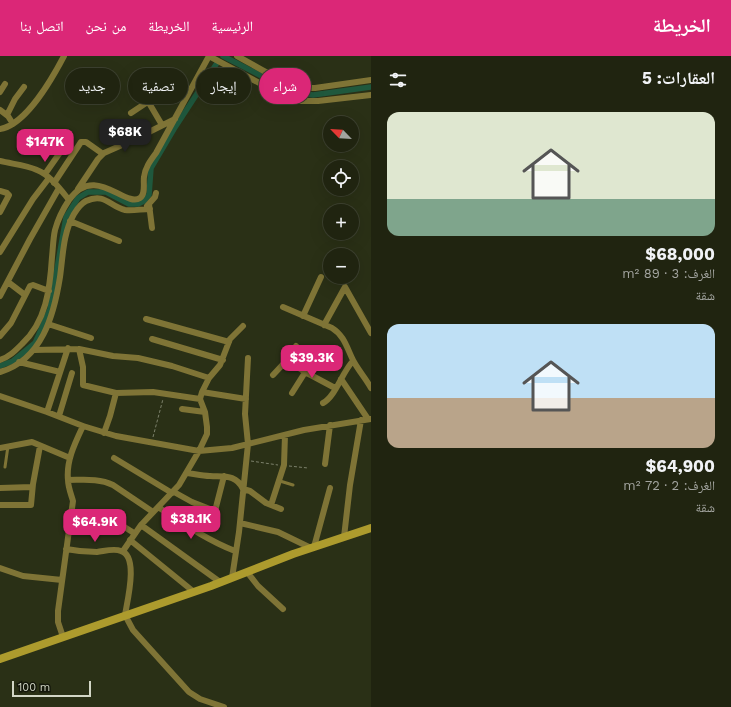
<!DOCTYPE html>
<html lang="ar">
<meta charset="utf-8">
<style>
body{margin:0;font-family:"Work Sans","Noto Naskh Arabic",sans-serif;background:#2d301e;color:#f1f3f6;direction:rtl;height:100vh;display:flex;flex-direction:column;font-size:15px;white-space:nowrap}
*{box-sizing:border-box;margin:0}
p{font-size:13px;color:#a2a49f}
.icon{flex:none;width:22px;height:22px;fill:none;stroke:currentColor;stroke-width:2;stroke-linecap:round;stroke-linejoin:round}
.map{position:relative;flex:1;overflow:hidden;direction:ltr}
.drawer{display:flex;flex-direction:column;background:#202410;width:360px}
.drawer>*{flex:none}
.top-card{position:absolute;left:12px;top:12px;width:299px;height:36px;direction:rtl;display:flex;gap:8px}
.needle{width:26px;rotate:295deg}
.tools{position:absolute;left:323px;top:60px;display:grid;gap:8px}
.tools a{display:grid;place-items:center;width:36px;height:36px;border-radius:50%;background:#202410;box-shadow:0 4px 16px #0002,0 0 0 1px #3d4130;font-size:20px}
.scale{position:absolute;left:12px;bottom:10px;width:79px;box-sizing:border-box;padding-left:4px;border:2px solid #d2d6c6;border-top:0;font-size:11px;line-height:14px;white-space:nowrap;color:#d2d6c6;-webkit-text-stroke:3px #14170b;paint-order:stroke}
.price{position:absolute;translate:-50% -34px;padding:0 9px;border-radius:8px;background:#db2777;color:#fff;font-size:13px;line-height:26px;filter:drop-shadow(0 1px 2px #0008)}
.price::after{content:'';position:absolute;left:50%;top:24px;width:12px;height:9px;margin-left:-6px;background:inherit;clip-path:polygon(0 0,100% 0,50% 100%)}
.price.selected{background:#222;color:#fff}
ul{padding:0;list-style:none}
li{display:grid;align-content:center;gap:8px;height:212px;padding:0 16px}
li span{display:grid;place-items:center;height:124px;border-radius:12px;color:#555}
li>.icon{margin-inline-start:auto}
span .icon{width:72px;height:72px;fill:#fffc;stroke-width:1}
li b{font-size:17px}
h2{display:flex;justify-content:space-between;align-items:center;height:48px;padding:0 16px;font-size:17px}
.chip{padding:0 14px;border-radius:18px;background:#202410;box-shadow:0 4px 16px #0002,0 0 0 1px #3d4130;font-size:14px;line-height:36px}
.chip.selected{background:#db2777;color:#fff}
header{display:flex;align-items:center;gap:24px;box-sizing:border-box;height:56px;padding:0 20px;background:#db2777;color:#fff}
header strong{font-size:19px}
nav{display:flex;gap:22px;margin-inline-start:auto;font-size:14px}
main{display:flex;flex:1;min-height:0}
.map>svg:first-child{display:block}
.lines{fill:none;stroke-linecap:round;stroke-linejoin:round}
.canal{stroke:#1f583d;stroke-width:5.5}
.path{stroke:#7c816b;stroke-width:1;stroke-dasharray:3 2;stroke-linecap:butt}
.service{stroke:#7f7436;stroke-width:3}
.minor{stroke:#7f7436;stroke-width:6}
.secondary{stroke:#ad9b2d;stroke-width:8}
</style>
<header>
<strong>الخريطة</strong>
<nav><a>الرئيسية</a><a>الخريطة</a><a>من نحن</a><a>اتصل بنا</a></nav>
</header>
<main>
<section class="drawer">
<h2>العقارات: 5<svg class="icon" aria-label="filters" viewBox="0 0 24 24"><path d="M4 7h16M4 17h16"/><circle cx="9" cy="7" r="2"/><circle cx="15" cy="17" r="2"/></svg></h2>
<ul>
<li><span style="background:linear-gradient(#dfe7d0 70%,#7fa58c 0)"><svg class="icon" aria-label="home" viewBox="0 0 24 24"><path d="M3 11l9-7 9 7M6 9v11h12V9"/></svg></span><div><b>$68,000</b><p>الغرف: 3 · 89 m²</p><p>شقة</p></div></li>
<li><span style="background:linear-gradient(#bfe0f5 60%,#b9a48a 0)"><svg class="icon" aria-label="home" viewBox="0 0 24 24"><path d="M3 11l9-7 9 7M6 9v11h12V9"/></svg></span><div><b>$64,900</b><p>الغرف: 2 · 72 m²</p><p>شقة</p></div></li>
</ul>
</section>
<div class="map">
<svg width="371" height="651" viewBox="0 0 371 651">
<rect width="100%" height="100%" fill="#2a3016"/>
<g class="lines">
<path class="canal" d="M223,0L292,36L313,39L371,31
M0,310L13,305L35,287L50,253L66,161L78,142L88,136H106L129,148H138L144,145L149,139L151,112L174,73L217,7"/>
<path class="path" d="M153,381L163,343
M251,405L278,409
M289,410L308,412"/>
<path class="service" d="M5,411L8,390
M280,425L293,429"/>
<path class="minor" d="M209,0L276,36L301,45H318L371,39
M237,0C260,12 289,33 315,32L371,24
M0,36L5,28
M0,54L8,60L13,68
M131,57L146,47H149L162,69
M7,59L15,43L24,31
M0,73C26,69 53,21 64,0
M0,105C12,108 26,109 37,114C50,119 61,134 69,144
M45,118L66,88
M54,127L81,86H86L103,98
M78,133L98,103L104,97L131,85L175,63
M0,135L7,137L9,139L0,156
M149,148L152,172
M147,150L155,141L156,137
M70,165L119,185
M0,196L33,143L49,122
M8,226L25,239
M0,240L30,183L59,132
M283,251L332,272C345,280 347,293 354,306C359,315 366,323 371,332
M303,260L321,221
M146,263L229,286
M48,268L91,282
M324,269L345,231L371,277
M0,280L11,267L30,230L33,229L49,235
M152,283L223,304
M34,294L79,293L113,300L138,302L172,310L209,322L202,336L200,343L153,336L116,337L83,329V311L79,293
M0,304C9,301 15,295 22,288C46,266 50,233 52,201C53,192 53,183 55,174C58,163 63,153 69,144C95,107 125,152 140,142C146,138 143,127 144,121C145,112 150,105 156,97L209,0
M287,304L305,316L335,332
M19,306L60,316
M0,316C42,304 54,259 60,221C63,200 63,177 74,158C77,153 80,148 86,145C105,136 110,151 125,154C133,155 142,153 150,153
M273,319L287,304L296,290
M209,322L220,309L230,283L243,270
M341,323L368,363
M202,336L246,343
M292,337L316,299
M0,340L47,356L83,370L116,380L199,395L232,392L304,374L371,363
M323,347C336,340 342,316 353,305
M182,353L205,356
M47,356L68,292
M59,360L72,317
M104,377L110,360L116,337
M0,392L32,386L70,402
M114,402L172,437
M325,408L330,369
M187,417C195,418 202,420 210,420C224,421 236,418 243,433L250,435L266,447L281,453
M68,424C83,424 99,422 113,429L153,456
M0,432L32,431
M174,436L192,446L215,455L224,420
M0,449H31L33,428L40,390
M271,449L284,409L285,379
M158,451C184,468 207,484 235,495
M110,462L134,477
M240,467L278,476L311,492
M141,469L220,526
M344,481L350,429L361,364
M130,484L194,536
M314,491L330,432
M66,493C76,495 86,496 97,496C105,495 114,492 121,495C139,500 127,546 125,559L133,574L189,636L200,643L224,651
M123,495L141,469L179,429L199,395L207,378V371L205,356L200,343
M0,512L23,520L62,524
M247,516L258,530L283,553
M232,522L239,476L248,388L245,358L248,302
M63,581L58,566V555L73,445C71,438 68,431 68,424C66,405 75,387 83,370"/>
<path class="secondary" d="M0,603L211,530L293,498L371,472"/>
</g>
</svg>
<div class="tools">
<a><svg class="needle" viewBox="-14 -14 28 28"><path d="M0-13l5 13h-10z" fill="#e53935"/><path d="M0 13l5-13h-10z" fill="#a2a49f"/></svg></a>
<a><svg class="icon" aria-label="locate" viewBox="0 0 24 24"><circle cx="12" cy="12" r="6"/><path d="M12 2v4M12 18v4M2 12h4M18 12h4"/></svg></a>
<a>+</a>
<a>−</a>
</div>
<div class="scale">100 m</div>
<b class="price selected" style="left:125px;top:97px">$68K</b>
<b class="price" style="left:45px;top:107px">$147K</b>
<b class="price" style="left:312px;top:323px">$39.3K</b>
<b class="price" style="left:191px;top:484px">$38.1K</b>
<b class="price" style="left:95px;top:487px">$64.9K</b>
<div class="top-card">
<a class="chip selected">شراء</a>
<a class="chip">إيجار</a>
<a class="chip">تصفية</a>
<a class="chip">جديد</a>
</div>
</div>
</main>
